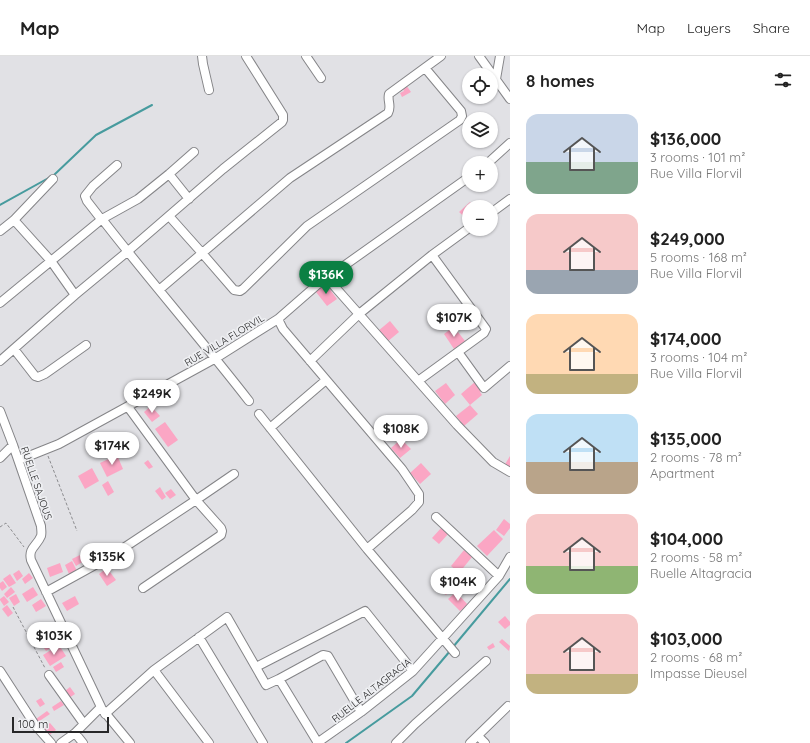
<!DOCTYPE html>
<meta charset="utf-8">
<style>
body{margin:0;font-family:Quicksand,sans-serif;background:#f6f6f6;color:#222;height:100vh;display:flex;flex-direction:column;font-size:15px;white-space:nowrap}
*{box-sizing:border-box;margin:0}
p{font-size:13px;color:#767676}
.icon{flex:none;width:22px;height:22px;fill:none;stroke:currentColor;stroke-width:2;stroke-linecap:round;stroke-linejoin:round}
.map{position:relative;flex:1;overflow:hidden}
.sheet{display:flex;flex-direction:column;background:#fff;width:300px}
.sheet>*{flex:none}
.fabs{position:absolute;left:462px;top:12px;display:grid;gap:8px}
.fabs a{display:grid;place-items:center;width:36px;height:36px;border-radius:50%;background:#fff;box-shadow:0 1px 3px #0004;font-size:20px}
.scale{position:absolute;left:12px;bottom:10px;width:97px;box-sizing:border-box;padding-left:4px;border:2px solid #272728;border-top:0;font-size:11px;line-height:14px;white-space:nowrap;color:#272728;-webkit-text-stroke:3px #eeeff2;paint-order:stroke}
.price{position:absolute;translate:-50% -34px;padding:0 9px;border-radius:14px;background:#fff;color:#222;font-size:13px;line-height:26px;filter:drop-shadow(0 1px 2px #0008)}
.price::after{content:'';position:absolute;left:50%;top:24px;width:12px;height:9px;margin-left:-6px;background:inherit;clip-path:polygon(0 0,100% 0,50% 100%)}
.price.selected{background:#0b8043;color:#fff}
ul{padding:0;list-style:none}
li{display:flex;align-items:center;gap:12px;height:100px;padding:0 16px}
li span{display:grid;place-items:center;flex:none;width:112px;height:80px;border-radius:12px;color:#555}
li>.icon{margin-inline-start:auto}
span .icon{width:48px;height:48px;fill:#fffc;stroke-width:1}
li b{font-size:17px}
h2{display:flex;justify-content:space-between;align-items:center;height:48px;padding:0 16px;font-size:17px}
header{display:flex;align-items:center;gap:24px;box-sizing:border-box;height:56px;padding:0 20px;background:#fff;border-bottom:1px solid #e0e0e0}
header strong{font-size:19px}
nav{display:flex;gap:22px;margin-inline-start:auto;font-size:14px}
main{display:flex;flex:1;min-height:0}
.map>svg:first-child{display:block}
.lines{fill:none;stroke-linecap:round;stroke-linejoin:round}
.stream{stroke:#479b9e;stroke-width:2}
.building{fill:#fba6c4}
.minor-casing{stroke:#858588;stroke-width:10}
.path{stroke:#8c8c8f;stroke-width:1;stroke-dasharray:3 2;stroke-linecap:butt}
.minor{stroke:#fff;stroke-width:8}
.labels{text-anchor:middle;stroke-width:3.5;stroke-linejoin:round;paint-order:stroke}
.street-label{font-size:10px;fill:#272728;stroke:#eeeff2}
</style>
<header>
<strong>Map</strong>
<nav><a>Map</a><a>Layers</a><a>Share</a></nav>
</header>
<main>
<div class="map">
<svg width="510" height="687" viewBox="0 0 510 687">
<rect width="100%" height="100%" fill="#e1e1e5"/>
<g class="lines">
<path class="stream" d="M0,149L54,119L96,79L152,49
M453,591L510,523
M346,687L412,640L450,595"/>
</g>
<path class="building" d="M406,29L411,36L402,41L400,37L404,35L402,31Z
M470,146L474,151H469V165L459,156Z
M326,228L337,243L327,250L316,236Z
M390,265L399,276L387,286L378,275Z
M452,272L456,278L458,276L465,285L454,293L444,278Z
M476,325L483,333L480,336L482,339L470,349L461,338Z
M446,327L455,339L445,348L435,335Z
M470,349L478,358L464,370L456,360Z
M151,350L160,360L152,366L144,356Z
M165,366L178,384L168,391L155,373Z
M131,380L139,391L134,395L126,384Z
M401,383L411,393L400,402L391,392Z
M117,399L123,413L107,421L100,407Z
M510,400V414L504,410Z
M148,404L153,411L149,413L144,407Z
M421,407L431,418L420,428L410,417Z
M92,412L99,425L85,433L78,420Z
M108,425L114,436L108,440L102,429Z
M160,431L166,441L162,444L155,435Z
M171,433L176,439L170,443L165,437Z
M504,463L510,468V472L504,480L496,474Z
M442,471L449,477L439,488L432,482Z
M494,474L503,483L487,500L477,490Z
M464,494L472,501L459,517L451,510Z
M80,499L84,505L76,510L72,503Z
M72,505L77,515L69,518L65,509Z
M60,507L63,516L50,521L47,512Z
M107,512L116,524L107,530L99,518Z
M19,514L23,520L17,525L13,518Z
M29,517L33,522L25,528L22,523Z
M10,518L16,527L9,531L3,523Z
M451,520L458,525L446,539L439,533Z
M3,525L7,531L2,535L0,532V527Z
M11,531L15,536L7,542L4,538Z
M33,531L38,539L27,546L22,538Z
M456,536L468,549L460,555L448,543Z
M16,538L20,546L14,550L9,542Z
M4,540L9,546L4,550L0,544V543Z
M75,540L79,548L67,555L62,547Z
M41,543L46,550L36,556L32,549Z
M7,549L13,557L8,561L2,553Z
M505,560L510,566V569L505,573L498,566Z
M50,583L54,590L46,595L41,588Z
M502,583L510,590L509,595L499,586Z
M493,587L495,591L489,594L487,591Z
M59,589L66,600L50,610L43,599Z
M61,606L64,611L56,616L53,611Z
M70,631L75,638L69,642L65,635Z
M41,642L45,648L40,651L36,645Z
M61,645L64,649L54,655L52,651Z
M47,655L50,658L38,666L36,663Z
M50,667L56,674L48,680L43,672Z"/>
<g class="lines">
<g class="minor-casing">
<path id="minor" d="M202,0L203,8L209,34
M306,0L321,22
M479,0L510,43
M496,23L500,0
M488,107L510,87
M169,118L189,143
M491,157L510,143
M169,160L202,197L234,234L240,235L243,233L307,170L460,64L462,60L461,55L425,12
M101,163L87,145L85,140L93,130L117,109
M102,163L138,143L169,118L194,96
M14,164L51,205L75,239
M0,175L14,164L53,123
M327,222L457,369L493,406L510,416
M159,234L290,122L388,57C392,50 387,45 389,38L441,0
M0,247L102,163C150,225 201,283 249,345
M278,263L283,273L402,413L419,438V446L412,454L367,493
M14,293L35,320L38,321L45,318L86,289
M458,296L484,332L510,310
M0,305L75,239L127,196L223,113L282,66L283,64V59L246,0
M310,305L359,258L432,199L469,172
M418,325L484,277L486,273L432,199
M128,351L196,444L221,472L222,475L221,479L143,532
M0,355L13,389L41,470C41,473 42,477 41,480C37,490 28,492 31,504L101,651L75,677L61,687
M259,358L367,493L455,597
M270,372L326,324
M0,402L13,389
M19,404L59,388L216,302L278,263L317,229L469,121
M436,461L499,520
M46,536L113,499L196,444L234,418
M199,581L263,687
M256,611L365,555L413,615
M154,614L227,561L266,629L279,623L318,687
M0,615L35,669L51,687
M49,619L84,668
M279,623L323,599L328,600L361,656
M102,653L130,687
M105,658L154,614L209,687
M75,677L83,687
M478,680L485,687
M317,687L361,656L413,615L499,520L510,501
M396,687L415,668L486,605
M470,687L508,650"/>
</g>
<path class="path" d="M48,400L77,475
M0,471L6,467L24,491
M13,551L45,612"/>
<use href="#minor" class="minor"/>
</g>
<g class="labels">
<g class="street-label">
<text transform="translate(224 284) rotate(-31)" y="4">RUE VILLA FLORVIL</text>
<text transform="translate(37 427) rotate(71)" y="4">RUELLE SAJOUS</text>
<text transform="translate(371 634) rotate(-38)" y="4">RUELLE ALTAGRACIA</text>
</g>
</g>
</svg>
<div class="fabs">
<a><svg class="icon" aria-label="locate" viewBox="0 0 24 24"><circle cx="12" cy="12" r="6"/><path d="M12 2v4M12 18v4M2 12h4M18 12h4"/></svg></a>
<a><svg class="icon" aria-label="layers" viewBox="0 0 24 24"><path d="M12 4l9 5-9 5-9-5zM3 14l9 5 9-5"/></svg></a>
<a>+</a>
<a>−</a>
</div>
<div class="scale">100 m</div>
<b class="price selected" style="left:326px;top:239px">$136K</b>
<b class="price" style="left:454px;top:282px">$107K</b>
<b class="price" style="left:152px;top:358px">$249K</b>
<b class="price" style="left:401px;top:393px">$108K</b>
<b class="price" style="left:112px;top:410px">$174K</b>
<b class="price" style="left:107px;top:521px">$135K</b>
<b class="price" style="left:458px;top:546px">$104K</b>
<b class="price" style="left:54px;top:600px">$103K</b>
</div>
<section class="sheet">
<h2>8 homes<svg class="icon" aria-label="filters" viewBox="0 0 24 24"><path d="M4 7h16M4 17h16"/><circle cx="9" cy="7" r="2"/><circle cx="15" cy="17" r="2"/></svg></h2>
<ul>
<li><span style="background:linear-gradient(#c9d6e8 60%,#7fa58c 0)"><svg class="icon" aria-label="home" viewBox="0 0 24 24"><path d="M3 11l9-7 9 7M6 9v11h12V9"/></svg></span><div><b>$136,000</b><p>3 rooms · 101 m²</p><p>Rue Villa Florvil</p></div></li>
<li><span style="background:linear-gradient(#f6c9c9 70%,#9aa5b1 0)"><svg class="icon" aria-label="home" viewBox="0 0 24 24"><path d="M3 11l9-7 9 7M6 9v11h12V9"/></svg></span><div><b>$249,000</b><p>5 rooms · 168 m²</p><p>Rue Villa Florvil</p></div></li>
<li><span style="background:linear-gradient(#ffd9b3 75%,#c2b280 0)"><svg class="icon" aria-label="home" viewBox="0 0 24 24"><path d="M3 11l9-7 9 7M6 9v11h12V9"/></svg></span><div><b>$174,000</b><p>3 rooms · 104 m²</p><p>Rue Villa Florvil</p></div></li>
<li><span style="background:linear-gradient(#bfe0f5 60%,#b9a48a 0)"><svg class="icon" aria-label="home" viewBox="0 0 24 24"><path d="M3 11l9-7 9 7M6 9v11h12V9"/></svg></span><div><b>$135,000</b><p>2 rooms · 78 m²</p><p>Apartment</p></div></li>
<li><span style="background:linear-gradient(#f6c9c9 65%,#8fb573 0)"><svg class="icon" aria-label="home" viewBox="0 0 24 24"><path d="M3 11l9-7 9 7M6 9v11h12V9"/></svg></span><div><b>$104,000</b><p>2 rooms · 58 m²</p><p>Ruelle Altagracia</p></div></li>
<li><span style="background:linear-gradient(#f6c9c9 75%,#c2b280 0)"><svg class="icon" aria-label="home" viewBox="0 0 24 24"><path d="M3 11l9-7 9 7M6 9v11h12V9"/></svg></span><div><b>$103,000</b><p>2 rooms · 68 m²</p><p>Impasse Dieusel</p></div></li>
</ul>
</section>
</main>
